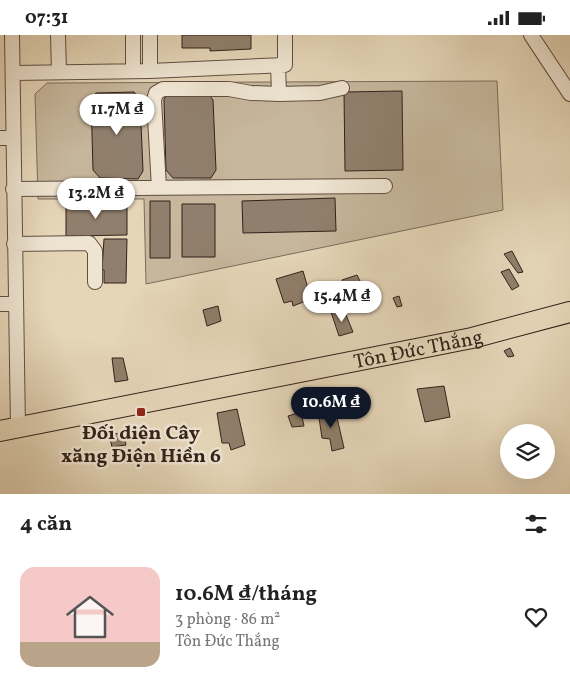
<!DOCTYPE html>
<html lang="vi">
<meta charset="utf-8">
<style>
body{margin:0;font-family:Vollkorn,serif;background:#f2f2f2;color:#222;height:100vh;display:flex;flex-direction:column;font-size:19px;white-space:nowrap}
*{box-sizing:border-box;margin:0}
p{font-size:16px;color:#767676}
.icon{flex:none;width:28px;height:28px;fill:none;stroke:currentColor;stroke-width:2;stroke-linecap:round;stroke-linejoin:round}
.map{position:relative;height:459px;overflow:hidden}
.details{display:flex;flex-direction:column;background:#fff;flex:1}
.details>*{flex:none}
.controls{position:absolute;left:500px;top:389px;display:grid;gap:10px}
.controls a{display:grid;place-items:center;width:55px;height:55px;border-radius:50%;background:#fff;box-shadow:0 5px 20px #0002;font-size:25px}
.price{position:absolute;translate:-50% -42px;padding:0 11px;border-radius:18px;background:#fff;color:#222;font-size:16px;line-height:32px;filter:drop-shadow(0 1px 2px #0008)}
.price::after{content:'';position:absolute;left:50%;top:30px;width:15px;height:11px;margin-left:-8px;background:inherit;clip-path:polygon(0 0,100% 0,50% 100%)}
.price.on{background:#111827;color:#fff}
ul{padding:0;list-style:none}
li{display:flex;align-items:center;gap:15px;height:125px;padding:0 20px}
li span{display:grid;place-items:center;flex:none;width:140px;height:100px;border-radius:15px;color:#555}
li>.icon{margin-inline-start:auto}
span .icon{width:60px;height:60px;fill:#fffc;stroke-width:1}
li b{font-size:21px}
h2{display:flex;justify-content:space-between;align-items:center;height:60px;padding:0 20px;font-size:21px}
.status{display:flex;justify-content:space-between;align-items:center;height:35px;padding:0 25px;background:#fff;direction:ltr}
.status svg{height:14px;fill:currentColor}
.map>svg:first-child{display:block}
.green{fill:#c7b79d;stroke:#7d6c5c}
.building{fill:#907f6c;stroke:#33211a}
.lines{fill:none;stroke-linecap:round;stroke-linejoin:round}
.minor-casing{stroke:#604e42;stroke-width:16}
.highway-casing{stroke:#33211a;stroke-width:22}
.minor{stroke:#eee4d1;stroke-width:14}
.highway{stroke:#e5d6b8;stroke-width:20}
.poi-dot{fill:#8f2418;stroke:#eee4d1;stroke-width:2}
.labels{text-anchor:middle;stroke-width:5;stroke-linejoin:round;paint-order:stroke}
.street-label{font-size:20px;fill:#33211a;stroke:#eee4d1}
.poi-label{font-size:20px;font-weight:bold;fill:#33211a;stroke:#eee4d1}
</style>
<div class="status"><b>07:31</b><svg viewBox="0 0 49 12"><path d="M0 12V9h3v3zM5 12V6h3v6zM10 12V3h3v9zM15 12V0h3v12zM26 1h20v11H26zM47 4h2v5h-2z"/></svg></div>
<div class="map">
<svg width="570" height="459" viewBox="0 0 570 459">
<rect width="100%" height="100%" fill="#e5d6b8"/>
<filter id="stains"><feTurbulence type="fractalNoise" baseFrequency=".004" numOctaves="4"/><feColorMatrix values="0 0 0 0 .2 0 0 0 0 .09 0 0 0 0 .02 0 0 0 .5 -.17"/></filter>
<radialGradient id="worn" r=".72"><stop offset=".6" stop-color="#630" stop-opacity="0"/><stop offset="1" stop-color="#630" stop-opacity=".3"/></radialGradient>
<path class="green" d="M497,46L503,175L146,249L144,164H38L35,59L47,48Z"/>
<path class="building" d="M182,0H251V14L210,16V13H182Z
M402,56L403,135L345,136L344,57Z
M134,57L140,65L143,136L138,144L100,143L93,135L91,64L96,58Z
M207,57L213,65L216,135L211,143H173L166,135L164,64L169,58Z
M335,163L336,196L243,198L242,166Z
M150,166H170V223H150Z
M182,169H215V222H182Z
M66,170H127V200L66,201Z
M104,204H127L126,248H104V235H102Z
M512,216L523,237L518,238L504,219Z
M509,234L519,251L512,255L501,237Z
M303,236L311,264L293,271L292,266L284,268L276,244Z
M357,240L371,268L363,271L361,266L354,271L342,245Z
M399,261L402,271L397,272L393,263Z
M218,271L221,286L207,291L203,275Z
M344,275L353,297L339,301L331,277Z
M510,313L514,321L508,322L504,316Z
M112,323H123L128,345L115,347Z
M444,351L450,382L425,387L417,354Z
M237,374L245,410L231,415L229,408H222L217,378Z
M335,374L344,413L332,416L330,404L322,403L318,376Z
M301,377L304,391L292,392L288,381Z
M123,398L126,410L112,412L109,399Z"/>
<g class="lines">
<g class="minor-casing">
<path id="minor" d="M12,0L18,393
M58,0L59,37
M133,0V36
M150,0V36
M531,0L570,59
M278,30L279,59
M13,38L150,36L285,30V0
M0,103H13
M159,153L154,65L156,58L163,54H229L251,58L279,59L320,58L342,53
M13,154L385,151
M14,209L89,208L95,216V247
M0,269H15"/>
</g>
<g class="highway-casing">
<g id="highway">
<path id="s1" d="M0,396L472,303L570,277"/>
</g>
</g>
<use href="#minor" class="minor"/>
<use href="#highway" class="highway"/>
</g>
<rect class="poi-dot" x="136" y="372" width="10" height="10" rx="2.5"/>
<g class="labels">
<g class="street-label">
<text dy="7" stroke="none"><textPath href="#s1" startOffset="426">Tôn Đức Thắng</textPath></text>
</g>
<g class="poi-label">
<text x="141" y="404">Đối diện Cây<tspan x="141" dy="23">xăng Điện Hiền 6</tspan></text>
</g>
</g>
<rect width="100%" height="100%" filter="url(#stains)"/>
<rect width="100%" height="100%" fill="url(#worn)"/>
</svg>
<div class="controls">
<a><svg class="icon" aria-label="layers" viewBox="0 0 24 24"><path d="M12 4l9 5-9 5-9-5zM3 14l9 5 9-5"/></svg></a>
</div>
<b class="price" style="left:117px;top:101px">11.7M ₫</b>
<b class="price" style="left:96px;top:185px">13.2M ₫</b>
<b class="price" style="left:342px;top:288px">15.4M ₫</b>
<b class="price on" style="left:331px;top:394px">10.6M ₫</b>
</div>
<section class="details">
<h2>4 căn<svg class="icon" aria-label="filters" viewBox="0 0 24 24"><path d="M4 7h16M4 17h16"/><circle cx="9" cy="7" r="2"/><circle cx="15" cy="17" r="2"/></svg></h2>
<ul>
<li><span style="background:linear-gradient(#f6c9c9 75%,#b9a48a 0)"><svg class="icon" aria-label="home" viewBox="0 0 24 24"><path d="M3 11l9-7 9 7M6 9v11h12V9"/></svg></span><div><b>10.6M ₫/tháng</b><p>3 phòng · 86 m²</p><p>Tôn Đức Thắng</p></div><svg class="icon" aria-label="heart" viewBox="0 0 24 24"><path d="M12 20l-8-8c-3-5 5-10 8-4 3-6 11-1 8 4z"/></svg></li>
</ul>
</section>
